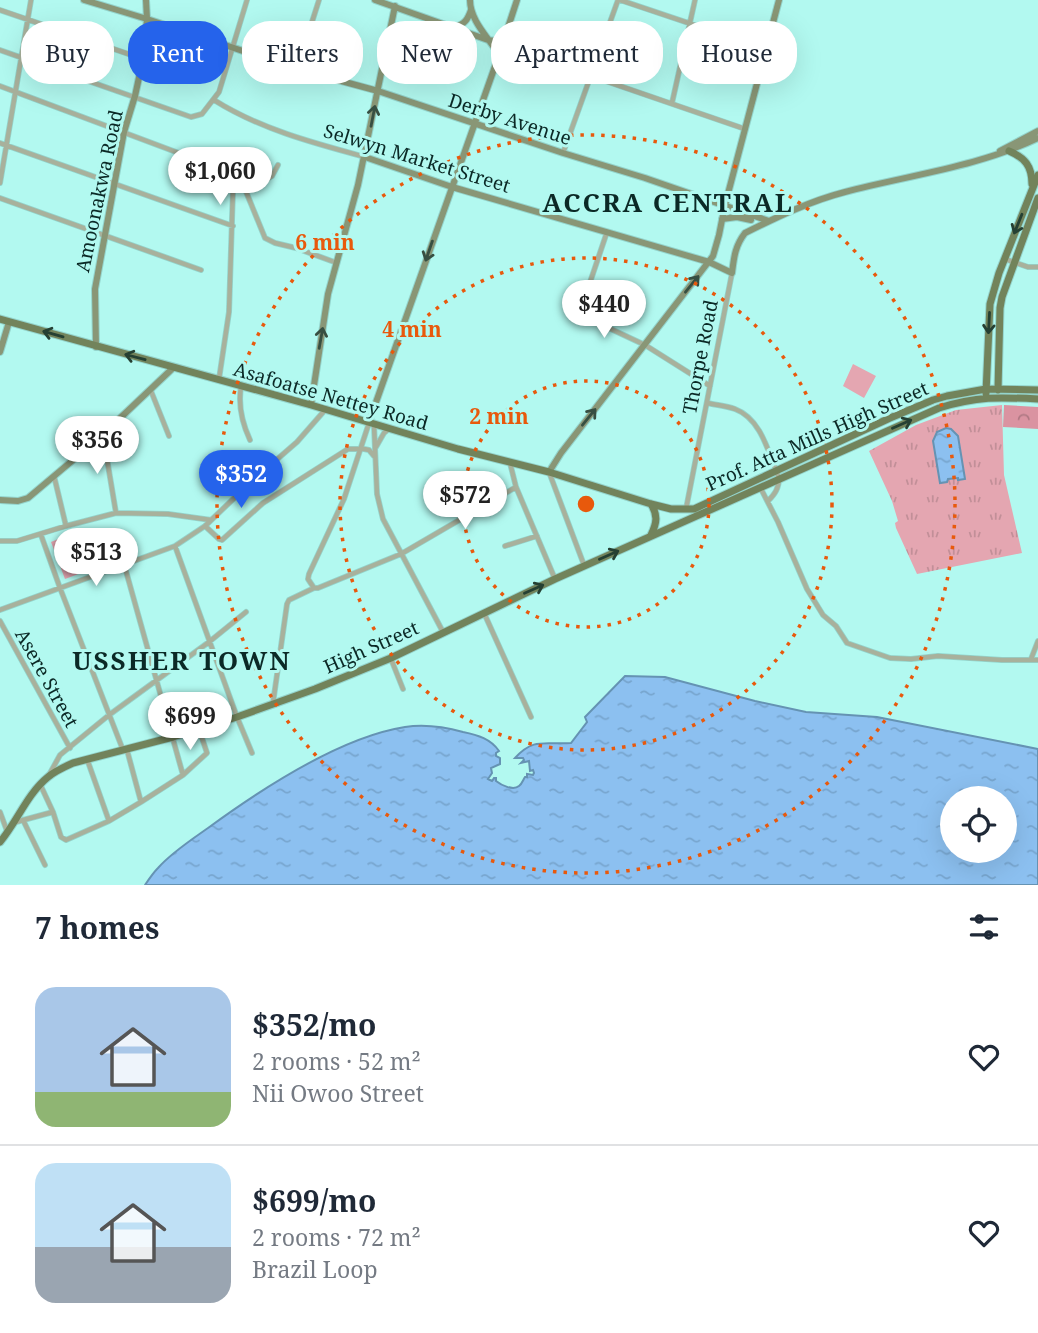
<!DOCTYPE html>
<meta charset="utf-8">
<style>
body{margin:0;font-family:"Noto Serif",serif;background:#f6f6f7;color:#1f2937;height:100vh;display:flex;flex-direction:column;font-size:26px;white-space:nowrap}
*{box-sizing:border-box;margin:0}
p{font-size:23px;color:#747a83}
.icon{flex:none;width:38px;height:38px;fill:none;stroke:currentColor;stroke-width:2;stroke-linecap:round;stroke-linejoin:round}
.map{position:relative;height:885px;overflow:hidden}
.panel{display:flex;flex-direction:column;background:#fff;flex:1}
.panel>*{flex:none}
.hud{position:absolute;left:21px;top:21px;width:998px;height:63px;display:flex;gap:14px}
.buttons{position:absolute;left:940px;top:786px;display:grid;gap:14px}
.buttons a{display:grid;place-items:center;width:77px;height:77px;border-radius:50%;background:#fff;box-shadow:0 7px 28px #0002;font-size:35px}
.price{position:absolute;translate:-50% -60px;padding:0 16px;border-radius:24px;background:#fff;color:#222;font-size:23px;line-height:46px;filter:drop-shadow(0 2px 4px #0008)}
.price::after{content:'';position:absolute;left:50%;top:42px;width:21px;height:16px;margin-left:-10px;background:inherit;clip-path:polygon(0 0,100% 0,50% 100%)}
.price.selected{background:#2563eb;color:#fff}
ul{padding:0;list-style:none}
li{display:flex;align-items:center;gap:21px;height:175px;padding:0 35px}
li+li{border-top:2px solid #e0e1e3}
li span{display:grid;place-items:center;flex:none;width:196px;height:140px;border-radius:21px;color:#555}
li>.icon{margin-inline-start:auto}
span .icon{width:84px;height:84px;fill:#fffc;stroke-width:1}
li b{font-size:30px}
h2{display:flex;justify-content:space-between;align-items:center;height:84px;padding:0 35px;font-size:30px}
.chip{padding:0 24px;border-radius:28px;background:#fff;box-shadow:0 7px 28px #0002;font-size:24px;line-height:63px}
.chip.selected{background:#2563eb;color:#fff}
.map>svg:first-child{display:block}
.grass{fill:#e4a6b1}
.forest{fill:url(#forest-crowns)}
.park{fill:url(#park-tufts)}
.water{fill:url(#water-ripples);stroke:#6593b3;stroke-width:2;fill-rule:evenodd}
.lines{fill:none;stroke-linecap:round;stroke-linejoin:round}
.street-casing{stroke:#94d4cc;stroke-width:6}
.secondary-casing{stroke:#94d4cc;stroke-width:8}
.primary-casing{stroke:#94d4cc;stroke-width:9}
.street{stroke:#a8b19c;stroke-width:4.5}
.secondary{stroke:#899676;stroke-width:6}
.primary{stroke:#72835b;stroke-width:7}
.oneway{stroke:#374f42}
.oneway2{stroke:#254033}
.ring{fill:none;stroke:#e8590c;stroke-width:3.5;stroke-dasharray:3.5 7}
.labels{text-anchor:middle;stroke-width:6;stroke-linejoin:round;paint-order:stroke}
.street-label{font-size:19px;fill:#0b2926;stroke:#b2f9f0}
.district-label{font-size:26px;font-weight:bold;letter-spacing:2px;fill:#0b2926;stroke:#b2f9f0}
.centre{fill:#e8590c;stroke:#b2f9f0;stroke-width:3.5}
.ring-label{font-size:21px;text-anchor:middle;font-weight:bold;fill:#e8590c;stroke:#b2f9f0;stroke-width:6;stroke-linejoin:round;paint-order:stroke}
</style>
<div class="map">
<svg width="1038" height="885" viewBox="0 0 1038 885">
<defs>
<pattern id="forest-crowns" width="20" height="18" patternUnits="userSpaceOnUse" patternTransform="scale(1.75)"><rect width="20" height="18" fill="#da93a1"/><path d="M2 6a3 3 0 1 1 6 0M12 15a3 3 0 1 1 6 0" fill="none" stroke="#af7883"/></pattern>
<pattern id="park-tufts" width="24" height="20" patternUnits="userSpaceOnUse" patternTransform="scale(1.75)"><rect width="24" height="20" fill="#e4a6b1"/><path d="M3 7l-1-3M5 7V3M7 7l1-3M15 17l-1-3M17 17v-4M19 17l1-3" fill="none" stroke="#c28f98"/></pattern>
<pattern id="water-ripples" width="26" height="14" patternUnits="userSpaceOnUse" patternTransform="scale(1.75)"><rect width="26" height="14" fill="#8cc0f0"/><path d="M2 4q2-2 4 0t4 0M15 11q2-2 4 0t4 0" fill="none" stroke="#77a5ce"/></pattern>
</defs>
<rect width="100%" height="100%" fill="#b2f9f0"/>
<path class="grass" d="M853,364L876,376L864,398L843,386Z
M75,532L89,570L65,579L51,542Z"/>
<path class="forest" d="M1004,405L1038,407V429L1003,427Z"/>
<path class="park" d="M1002,405L1004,475L1022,553L917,574L896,528L895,523L898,521L892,501L869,451L916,425L956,410Z"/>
<path class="water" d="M946,428L951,429L958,436L965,479L958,480V478L948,479L947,482L940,483L933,441L937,432Z
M625,676L665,677L755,701L806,712L877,717L1038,749V885H145C149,879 153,873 158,868C171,853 191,840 208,828C260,790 341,737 405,727C425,724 445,727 463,732C478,735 491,739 499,751L496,753V756L500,758V764L491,768L492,773L488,779L492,781L494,778H496V781C501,785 513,791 519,786C522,784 523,780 525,777H527V774L533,775L534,773L533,770L530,771L529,761L521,763L524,760L523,758H515C534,737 545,745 571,743L587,722L585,717ZM952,798H1004V850H952Z"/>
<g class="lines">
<g class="street-casing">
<path id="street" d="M620,0L766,49
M0,10L143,59
M503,43L591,76L745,129
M0,50L191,117L202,114L219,92L247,0
M297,69L319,0
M0,86L224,170L231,172L245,171L267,179L272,176L278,165
M214,100C260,129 313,143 365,157
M672,103L695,0
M0,143L233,226
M563,153L618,0
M238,172L265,238L275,243L296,248L337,263
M0,183L31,0
M0,198L201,270
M607,232L580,312L581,315L645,345L710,386
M1005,259L1028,267H1038
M219,379L229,312L233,189
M241,387C238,406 242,423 250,440
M151,391L169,436
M708,403C716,405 726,406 735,409C762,419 769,455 779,478C779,488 775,494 768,501
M374,425L377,494L383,519L443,632
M103,435L116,513
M376,447L384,433L389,429
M510,463L516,487L555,579
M549,472L584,565
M54,476L66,526
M760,487L778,522L807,589L823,615L836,626L847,643L890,658L911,659L938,656L1002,660H1038
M686,509L732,273
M205,526L219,539L222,540L263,503L348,449H364L369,450L374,456
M41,535L60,588L123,750
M0,541H17L66,526L116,513L168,514L211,520
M175,546L237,717L252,753
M505,546L537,536
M124,564L183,775
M314,588L308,579L309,574L344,499L369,423
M0,610L175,546L205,526L251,482L297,442L325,410
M484,613L531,717
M0,621L70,748
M391,659L403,689
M1031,659L1038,641
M273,703L287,604L289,600L314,588H318L401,554L516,487
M127,750L141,802
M87,759L109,821
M49,775L60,755L109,715L209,642L246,612
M40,784L53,812L61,837L66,840L109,821L141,802L183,775L207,753L199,729
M0,812L7,831
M23,820L45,865
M16,822L53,812"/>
</g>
<g class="secondary-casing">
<path id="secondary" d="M84,0L147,19L297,69L378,91L563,153L645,178L769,221
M375,0L488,40L503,42
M470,0C470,21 489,38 499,55
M455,27C465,24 468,19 471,10
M1000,151L1038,131
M365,157L452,187L709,262L732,273C734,257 735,246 745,233C777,217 810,201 845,192C909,175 978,167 1038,138
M722,219L737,217L751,220
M96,347L95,289L124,132L135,96L143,59L147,19L146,0
M0,352L9,322
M311,405L328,294L358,185L395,6
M369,422L499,55L517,0
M549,472L561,453L713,256L719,235L725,205L779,0
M0,500L18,501L28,498L98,439L173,368"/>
</g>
<g class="primary-casing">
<path id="primary" d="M1009,151C1025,158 1032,166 1032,184
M0,319L311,405L458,449L549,472L651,504L671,509H694L890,418L933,400L947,396L986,389L1038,390
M998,390L1000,308L1002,297L1038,198
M986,393L990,304L999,273L1038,175
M651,504C658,515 657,523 651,535
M0,842C17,822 27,794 48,777C55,771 64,767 73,763L173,737L237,717L315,689L391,658L555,579L939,408C977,396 999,397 1038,399"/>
</g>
<use href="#street" class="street"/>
<use href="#secondary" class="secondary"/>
<use href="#primary" class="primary"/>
</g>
<defs><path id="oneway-shaft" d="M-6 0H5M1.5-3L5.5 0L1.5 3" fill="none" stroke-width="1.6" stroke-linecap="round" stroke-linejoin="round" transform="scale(1.75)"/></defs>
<g class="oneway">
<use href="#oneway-shaft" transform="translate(373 116) rotate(-79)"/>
<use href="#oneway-shaft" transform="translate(429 251) rotate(109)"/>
<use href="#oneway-shaft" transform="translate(692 284) rotate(-51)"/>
<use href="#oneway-shaft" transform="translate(321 338) rotate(-80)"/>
<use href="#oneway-shaft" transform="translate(589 417) rotate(-51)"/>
</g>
<g class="oneway2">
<use href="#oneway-shaft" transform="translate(1018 224) rotate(112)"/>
<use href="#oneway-shaft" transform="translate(989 323) rotate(93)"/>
<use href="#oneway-shaft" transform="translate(53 334) rotate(-164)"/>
<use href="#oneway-shaft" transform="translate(135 357) rotate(-165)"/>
<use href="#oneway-shaft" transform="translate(902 424) rotate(-24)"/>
<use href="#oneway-shaft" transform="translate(609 555) rotate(-24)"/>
<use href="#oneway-shaft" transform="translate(534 589) rotate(-24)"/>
</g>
<g class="ring">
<circle cx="586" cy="504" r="123"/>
<circle cx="586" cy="504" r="246"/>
<circle cx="586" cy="504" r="369"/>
</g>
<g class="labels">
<g class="street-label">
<text transform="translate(510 119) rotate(18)" y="7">Derby Avenue</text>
<text transform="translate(417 158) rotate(17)" y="7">Selwyn Market Street</text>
<text transform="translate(99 191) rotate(-78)" y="7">Amoonakwa Road</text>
<text transform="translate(700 357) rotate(-79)" y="7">Thorpe Road</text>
<text transform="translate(331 396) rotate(16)" y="7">Asafoatse Nettey Road</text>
<text transform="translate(817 436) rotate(-24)" y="7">Prof. Atta Mills High Street</text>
<text transform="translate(371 647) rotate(-24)" y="7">High Street</text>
<text transform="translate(47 678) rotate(61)" y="7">Asere Street</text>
</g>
<g class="district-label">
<text x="668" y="212">ACCRA CENTRAL</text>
<text x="182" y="670">USSHER TOWN</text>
</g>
</g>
<circle cx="586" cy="504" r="10" class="centre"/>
<g class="ring-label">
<text x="325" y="250">6 min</text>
<text x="412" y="337">4 min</text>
<text x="499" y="424">2 min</text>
</g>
</svg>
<div class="buttons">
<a><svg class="icon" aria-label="locate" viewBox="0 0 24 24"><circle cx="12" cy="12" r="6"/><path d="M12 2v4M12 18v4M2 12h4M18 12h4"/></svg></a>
</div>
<b class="price" style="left:220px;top:207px">$1,060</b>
<b class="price" style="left:604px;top:340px">$440</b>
<b class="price" style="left:97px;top:476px">$356</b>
<b class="price selected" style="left:241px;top:510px">$352</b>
<b class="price" style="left:465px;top:531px">$572</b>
<b class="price" style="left:96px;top:588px">$513</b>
<b class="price" style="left:190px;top:752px">$699</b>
<div class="hud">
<a class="chip">Buy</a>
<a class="chip selected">Rent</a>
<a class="chip">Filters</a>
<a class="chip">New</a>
<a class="chip">Apartment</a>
<a class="chip">House</a>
</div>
</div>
<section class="panel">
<h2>7 homes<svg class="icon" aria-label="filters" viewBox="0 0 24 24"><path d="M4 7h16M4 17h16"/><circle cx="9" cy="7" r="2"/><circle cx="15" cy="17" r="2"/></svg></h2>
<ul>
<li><span style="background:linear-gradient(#a9c7e8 75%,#8fb573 0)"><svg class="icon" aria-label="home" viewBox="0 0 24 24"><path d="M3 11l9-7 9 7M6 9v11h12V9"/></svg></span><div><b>$352/mo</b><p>2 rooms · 52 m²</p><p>Nii Owoo Street</p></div><svg class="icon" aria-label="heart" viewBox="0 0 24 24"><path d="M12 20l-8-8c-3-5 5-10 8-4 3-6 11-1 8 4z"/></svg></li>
<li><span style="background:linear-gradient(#bfe0f5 60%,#9aa5b1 0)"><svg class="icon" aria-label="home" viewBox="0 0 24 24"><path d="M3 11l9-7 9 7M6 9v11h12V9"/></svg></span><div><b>$699/mo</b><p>2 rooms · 72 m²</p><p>Brazil Loop</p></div><svg class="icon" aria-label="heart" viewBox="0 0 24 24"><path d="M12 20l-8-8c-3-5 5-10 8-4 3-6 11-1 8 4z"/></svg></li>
</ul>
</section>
